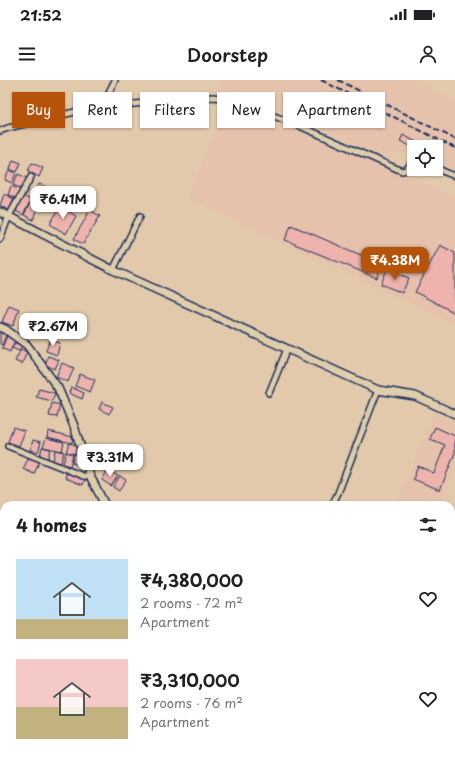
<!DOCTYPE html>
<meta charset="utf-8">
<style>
body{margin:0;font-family:"Playpen Sans",sans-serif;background:#f6f6f6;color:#202124;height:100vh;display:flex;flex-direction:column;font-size:15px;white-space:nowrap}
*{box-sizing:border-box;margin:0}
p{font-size:13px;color:#757577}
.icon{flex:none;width:22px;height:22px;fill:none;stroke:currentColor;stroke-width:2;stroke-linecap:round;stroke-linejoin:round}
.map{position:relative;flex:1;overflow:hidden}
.details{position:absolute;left:0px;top:421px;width:455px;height:256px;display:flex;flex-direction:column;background:#fff;border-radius:12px 12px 0 0;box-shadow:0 1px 3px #0004}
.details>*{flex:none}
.top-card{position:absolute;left:12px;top:12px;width:431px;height:36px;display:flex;gap:8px}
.tools{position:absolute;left:407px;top:60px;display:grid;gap:8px}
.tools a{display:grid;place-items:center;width:36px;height:36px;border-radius:0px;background:#fff;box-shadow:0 1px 3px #0004;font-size:20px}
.price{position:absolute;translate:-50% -34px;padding:0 9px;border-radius:8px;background:#fff;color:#222;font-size:13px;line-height:26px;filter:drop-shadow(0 1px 2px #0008)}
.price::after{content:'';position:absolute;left:50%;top:24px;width:12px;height:9px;margin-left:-6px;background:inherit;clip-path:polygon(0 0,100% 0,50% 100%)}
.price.selected{background:#b45309;color:#fff}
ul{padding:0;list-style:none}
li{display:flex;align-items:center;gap:12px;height:100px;padding:0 16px}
li span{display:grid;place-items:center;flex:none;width:112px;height:80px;border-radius:0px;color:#555}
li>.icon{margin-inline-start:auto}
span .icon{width:48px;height:48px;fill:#fffc;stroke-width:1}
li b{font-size:17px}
h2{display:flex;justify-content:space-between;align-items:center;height:48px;padding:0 16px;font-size:17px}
.tag{padding:0 14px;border-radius:0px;background:#fff;box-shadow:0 1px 3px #0004;font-size:14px;line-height:36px}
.tag.selected{background:#b45309;color:#fff}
.status{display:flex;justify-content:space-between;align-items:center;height:28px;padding:0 20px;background:#fff;direction:ltr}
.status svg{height:11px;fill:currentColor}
header{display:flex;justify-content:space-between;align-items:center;height:52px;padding:0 16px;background:#fff;font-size:18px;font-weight:600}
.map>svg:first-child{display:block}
.built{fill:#e6c2ac}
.green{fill:#a5e1a8;stroke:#608883}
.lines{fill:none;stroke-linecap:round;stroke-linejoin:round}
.stream{stroke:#628cb6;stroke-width:2}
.building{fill:#eeb3ad;stroke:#1b2f5e}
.street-casing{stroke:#1b2f5e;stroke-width:8}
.secondary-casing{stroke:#1b2f5e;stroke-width:10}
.street{stroke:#dfceab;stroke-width:5}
.secondary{stroke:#dfceab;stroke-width:7}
.rail{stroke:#1b2f5e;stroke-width:2;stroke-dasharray:6 3;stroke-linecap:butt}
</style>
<div class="status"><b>21:52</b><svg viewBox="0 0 49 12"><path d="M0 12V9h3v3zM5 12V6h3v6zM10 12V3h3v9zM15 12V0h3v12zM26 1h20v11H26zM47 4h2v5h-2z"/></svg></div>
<header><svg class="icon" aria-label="menu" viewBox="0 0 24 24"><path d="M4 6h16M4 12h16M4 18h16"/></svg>Doorstep<svg class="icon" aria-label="person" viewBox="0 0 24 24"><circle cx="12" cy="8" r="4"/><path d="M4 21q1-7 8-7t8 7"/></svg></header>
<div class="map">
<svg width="455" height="677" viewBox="0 0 455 677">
<rect width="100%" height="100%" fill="#e2c9ab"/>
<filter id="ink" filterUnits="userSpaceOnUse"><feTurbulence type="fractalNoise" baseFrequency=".025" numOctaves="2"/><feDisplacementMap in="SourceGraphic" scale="8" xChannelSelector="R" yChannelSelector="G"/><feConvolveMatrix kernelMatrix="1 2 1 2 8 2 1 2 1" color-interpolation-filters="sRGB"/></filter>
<g filter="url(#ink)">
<path class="built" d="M221,0H415L455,21V91L436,82V67H414V74L399,73L387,77L267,25L221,8Z
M228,24L382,85L433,107L455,117V244L187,117Z
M434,333L455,342V390L440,425H396Z"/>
<path class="green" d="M451,583L455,586V668L449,677H427L422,673H451Z"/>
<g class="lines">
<path class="stream" d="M0,650L4,649
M11,677L12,673"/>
</g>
<path class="building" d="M403,55L426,67H414V68L400,61Z
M13,80L21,83L17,92L10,89Z
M32,83L43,88L39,97L28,91Z
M9,90L16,93L12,103L5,100Z
M18,94L27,98L22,109L13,105Z
M39,104L48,108L43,118L34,114Z
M11,106L21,110L18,119L8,115Z
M4,114L14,119L9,130L0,126Z
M23,116L31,120L23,135L16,131Z
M31,121L40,125L33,140L24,135Z
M60,127L76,136L66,154L50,144Z
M90,130L100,136L83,164L74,159Z
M291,145L382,184L377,198L285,160Z
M440,165L455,173V233L415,212Z
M387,189L409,198L402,213L381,204Z
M9,225L19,229L13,246L2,242Z
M0,253L6,255L2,265L0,264Z
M7,256L15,260L10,272L2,268Z
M50,260L60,263L57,275L46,271Z
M15,263L22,265L19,271L12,268Z
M21,269L27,272L22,284L15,281Z
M48,276L59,280L55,289L45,285Z
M62,283L74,288L68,302L56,297Z
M80,294L95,300L90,312L75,306Z
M71,307L84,313L82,319L69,313Z
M39,309L55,313L52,321L36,317Z
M102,322L113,327L109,334L99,329Z
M52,323L60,325L57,337L49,336Z
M13,347L25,351L19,366L8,362Z
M435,347L455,356V373L440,410L413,399L418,386L434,393L445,365L430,359Z
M48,351L73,357L72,363L47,357Z
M46,358L64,362L62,371L43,367Z
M33,360L41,362L38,372L30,370Z
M69,363L77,365L75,374L66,372Z
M42,367L50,369L48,378L40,376Z
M55,370L64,372L61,383L53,381Z
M66,372L73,374L70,386L63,384Z
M74,374L81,376L79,385L72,383Z
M30,375L40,380L34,394L23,389Z
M108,390L118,396L111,406L102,400Z
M67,392L85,399L83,405L65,398Z
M120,396L126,400L119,411L113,407Z"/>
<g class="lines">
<g class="street-casing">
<path id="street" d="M105,28L109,12L115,0
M0,51L8,48L87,29L183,19L212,17L223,18L239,22L302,47L402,91L406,90L414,79
M436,88L447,93L455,96
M0,159L9,136L31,97
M113,190L140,136
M269,313L287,269
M8,366L83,396L91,397
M332,425L338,413L378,310
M451,455L455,445
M94,673L96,677
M214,673L218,677
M413,673L418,677
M59,677L60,673
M174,677L175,673
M202,677L206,673
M321,677L324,673"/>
</g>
<g class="secondary-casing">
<path id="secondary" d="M0,132L113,190L378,310L415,316L455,334
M0,247L5,249L27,265L58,308L74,346L90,396L105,425
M0,664L4,661"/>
</g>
<use href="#street" class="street"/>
<use href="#secondary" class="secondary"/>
<path class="rail" d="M321,0L455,68
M338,0L455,59"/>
</g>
</g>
</svg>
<div class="tools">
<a><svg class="icon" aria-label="locate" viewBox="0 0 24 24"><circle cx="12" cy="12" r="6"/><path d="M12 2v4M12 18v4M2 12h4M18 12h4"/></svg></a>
</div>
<b class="price" style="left:63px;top:140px">₹6.41M</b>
<b class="price selected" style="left:395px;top:201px">₹4.38M</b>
<b class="price" style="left:53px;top:267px">₹2.67M</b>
<b class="price" style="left:110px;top:398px">₹3.31M</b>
<div class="top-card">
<a class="tag selected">Buy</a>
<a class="tag">Rent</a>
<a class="tag">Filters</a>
<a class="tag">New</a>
<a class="tag">Apartment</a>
</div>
<section class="details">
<h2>4 homes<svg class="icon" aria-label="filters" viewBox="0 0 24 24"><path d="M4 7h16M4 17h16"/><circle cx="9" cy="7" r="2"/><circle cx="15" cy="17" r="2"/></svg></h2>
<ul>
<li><span style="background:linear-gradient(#bfe0f5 75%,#c2b280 0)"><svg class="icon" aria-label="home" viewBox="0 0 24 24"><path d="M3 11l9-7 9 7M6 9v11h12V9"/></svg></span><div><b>₹4,380,000</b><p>2 rooms · 72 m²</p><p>Apartment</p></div><svg class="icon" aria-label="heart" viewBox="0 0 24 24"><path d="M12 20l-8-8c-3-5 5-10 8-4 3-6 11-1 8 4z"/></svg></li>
<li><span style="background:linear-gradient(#f6c9c9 60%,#c2b280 0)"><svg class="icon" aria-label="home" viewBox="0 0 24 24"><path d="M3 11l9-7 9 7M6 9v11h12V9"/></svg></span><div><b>₹3,310,000</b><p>2 rooms · 76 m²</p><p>Apartment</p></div><svg class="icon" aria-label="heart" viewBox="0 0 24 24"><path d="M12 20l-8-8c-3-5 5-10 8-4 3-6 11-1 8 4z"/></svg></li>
</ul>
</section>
</div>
